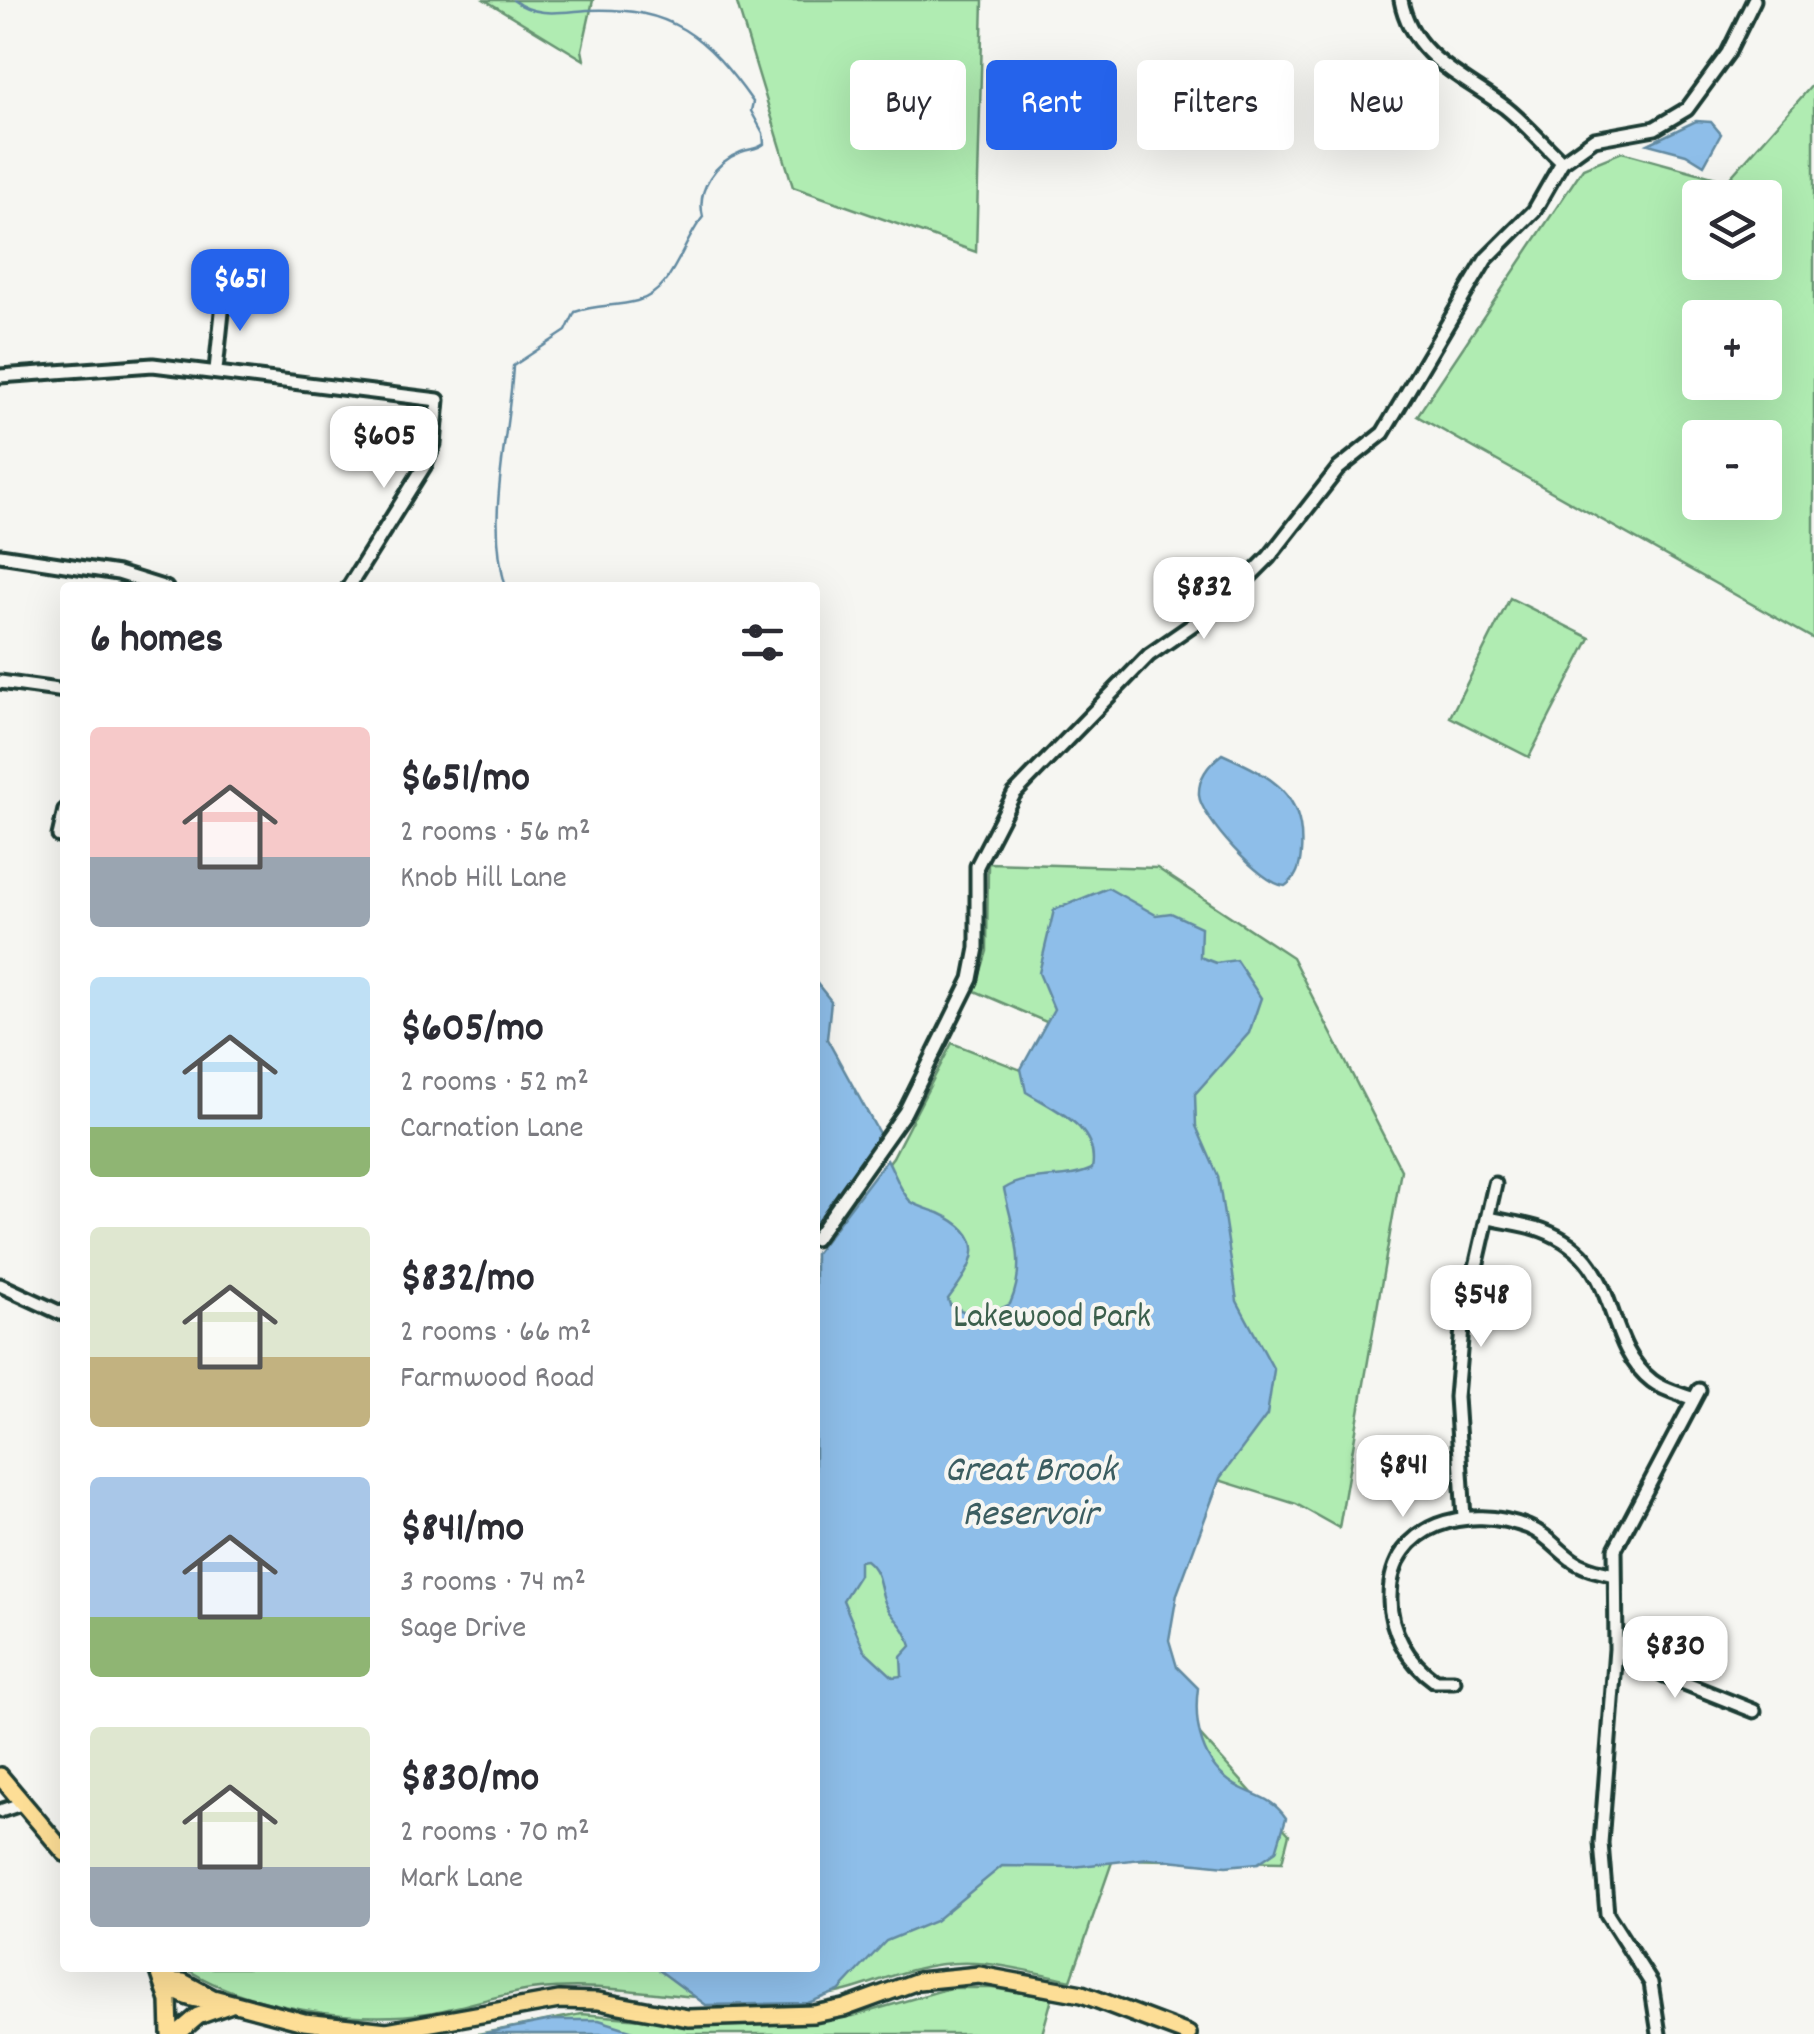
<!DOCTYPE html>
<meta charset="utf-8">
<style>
body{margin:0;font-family:Dekko,sans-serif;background:#f2f2f3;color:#2b2b33;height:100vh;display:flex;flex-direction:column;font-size:38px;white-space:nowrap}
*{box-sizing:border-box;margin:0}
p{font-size:32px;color:#7c7c81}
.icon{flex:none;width:55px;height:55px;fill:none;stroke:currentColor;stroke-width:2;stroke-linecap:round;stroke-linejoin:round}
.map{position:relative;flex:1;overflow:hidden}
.drawer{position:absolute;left:60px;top:582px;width:760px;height:1390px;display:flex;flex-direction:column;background:#fff;border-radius:10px;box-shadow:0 10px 40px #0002}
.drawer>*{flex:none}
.hud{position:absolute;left:850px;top:60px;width:812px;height:90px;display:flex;gap:20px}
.fabs{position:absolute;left:1682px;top:180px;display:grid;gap:20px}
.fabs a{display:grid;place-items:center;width:100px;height:100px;border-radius:10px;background:#fff;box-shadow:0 10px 40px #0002;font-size:50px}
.price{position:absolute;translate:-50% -85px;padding:0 22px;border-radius:20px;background:#fff;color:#222;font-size:32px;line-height:65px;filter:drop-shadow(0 2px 5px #0008)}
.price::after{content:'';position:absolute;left:50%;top:60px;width:30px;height:22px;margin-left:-15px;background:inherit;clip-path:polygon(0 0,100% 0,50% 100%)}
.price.selected{background:#2563eb;color:#fff}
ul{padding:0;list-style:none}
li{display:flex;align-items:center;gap:30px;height:250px;padding:0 30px}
li span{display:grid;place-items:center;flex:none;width:280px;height:200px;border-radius:10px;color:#555}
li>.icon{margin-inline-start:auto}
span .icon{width:120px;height:120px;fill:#fffc;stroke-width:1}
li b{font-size:42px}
h2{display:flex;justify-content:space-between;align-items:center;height:120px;padding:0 30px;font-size:42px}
.tag{padding:0 35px;border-radius:10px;background:#fff;box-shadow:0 10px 40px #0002;font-size:35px;line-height:90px}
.tag.selected{background:#2563eb;color:#fff}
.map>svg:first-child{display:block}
.green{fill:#b0ecb2;stroke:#689473;stroke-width:2.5;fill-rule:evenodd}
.water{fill:#8ebee9;stroke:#628aa1;stroke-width:2.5;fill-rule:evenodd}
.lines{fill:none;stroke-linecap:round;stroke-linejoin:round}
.stream{stroke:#628aa1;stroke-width:2.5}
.minor-casing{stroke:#1f3d34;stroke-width:19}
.major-casing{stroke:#1f3d34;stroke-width:22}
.minor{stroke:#f6f6f2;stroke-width:11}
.major{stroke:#fdde96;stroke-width:15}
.labels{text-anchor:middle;stroke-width:8;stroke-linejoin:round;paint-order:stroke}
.park-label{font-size:35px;fill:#3c604d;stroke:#f6f6f2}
.water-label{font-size:38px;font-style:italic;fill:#3b5d61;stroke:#f6f6f2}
</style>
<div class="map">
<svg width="1814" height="2034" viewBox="0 0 1814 2034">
<rect width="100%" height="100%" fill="#f6f6f2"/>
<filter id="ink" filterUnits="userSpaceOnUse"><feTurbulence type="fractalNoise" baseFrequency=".01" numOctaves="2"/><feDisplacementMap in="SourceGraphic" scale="20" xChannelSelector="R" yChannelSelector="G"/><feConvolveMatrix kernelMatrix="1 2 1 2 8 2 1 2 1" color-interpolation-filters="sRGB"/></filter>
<g filter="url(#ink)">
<path class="green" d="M485,0H593L582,50L584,60Z
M736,0H983L976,252L793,187Z
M1814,83V639L1417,416L1583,168L1622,152L1727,181ZM1700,198H1765V262H1700ZM1700,318H1765V382H1700ZM1700,438H1765V502H1700Z
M1510,598L1590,638L1529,757L1450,717Z
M988,863L1157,868L1292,957L1401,1170L1339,1528L1296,1504L1206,1476L1156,1649L1192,1726L1289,1834L1282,1862L1113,1859L1071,1980C1018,1969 972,1954 916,1969C882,1977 848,1995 813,1996C775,1997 736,2000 699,1997C644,1993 595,1983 539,1989C501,1993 466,2007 428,2013C356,2024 246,2008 185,1968H815V1259L893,1157L952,1043L1083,1094L1081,1037L975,991L987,951Z
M950,1988H992L1052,1998L1042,2034H478L581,2014L702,2024L813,2022L853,2016Z"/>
<path class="water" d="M1696,121L1711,122L1721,134L1704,165L1686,154L1648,144Z
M1222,754C1271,776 1306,793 1301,853C1300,867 1297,878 1285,886C1262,885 1200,817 1199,795C1198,777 1209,764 1222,754Z
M1108,888L1156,915L1171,913L1201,927L1200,957L1216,963L1236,960L1261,998L1249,1033L1195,1094L1196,1126L1218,1176L1237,1301L1274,1370L1267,1415L1220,1478L1177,1594L1169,1640L1177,1667L1198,1688C1193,1725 1202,1765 1235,1785C1256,1797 1272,1797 1286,1818L1276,1851L1258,1863L1226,1866L1149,1858L1073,1867L1002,1866L935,1921L886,1941L839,1991L808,2003L706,2005L656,1968H815V1254L887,1159C894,1171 900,1191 910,1201C916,1206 931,1210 939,1213C991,1237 975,1263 948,1299L950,1305L980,1319L1010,1304C1028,1264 1012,1228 1004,1189C1030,1172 1064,1182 1092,1169C1100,1127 1055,1110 1026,1092L1021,1069L1054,1009L1039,973L1054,910ZM866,1560C885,1575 877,1594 890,1612C900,1625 906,1629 911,1646L901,1657L902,1676L893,1677L864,1650L843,1600L859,1575V1561Z
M815,981L831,1001L827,1039L882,1139L815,1228Z
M552,2020H599L643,2034H481Z"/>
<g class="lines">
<path class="stream" d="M506,588C485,515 509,440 513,366L566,331L575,312C596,304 615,307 637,301C673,292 681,244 703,217C696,190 715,162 741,152C751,148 756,150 764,144L763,133L751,111L753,102C706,36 672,6 587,10C561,12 536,18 513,0"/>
<g class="minor-casing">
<path id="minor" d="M1401,0C1412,58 1464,76 1506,108C1526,124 1543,144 1562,162
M216,370L224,293
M0,376L153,365L438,400L434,444L425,465L348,588
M0,555L118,573L166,588
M0,682L65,691
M59,836L65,810
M1489,1218C1506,1222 1526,1224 1542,1230C1624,1260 1599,1339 1652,1381C1663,1390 1681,1394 1694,1399
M815,1239L905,1112L971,979L977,948V866L1014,794L1149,655L1221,605L1269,557L1338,469L1383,433L1486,259L1534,211L1562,162L1594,139L1655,128L1687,109L1728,53L1754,0
M0,1285L65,1315
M1464,1517L1456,1397L1462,1328L1495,1184
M1616,1649L1664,1675L1754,1711
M1454,1681H1435C1408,1662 1389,1630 1390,1596C1391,1522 1469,1504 1528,1527C1546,1534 1556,1548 1571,1559C1584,1569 1599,1571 1614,1575
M0,1811L24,1803
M1659,2034L1651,1983L1607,1914L1601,1843L1616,1649L1615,1549L1699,1390"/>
</g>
<g class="major-casing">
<path id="major" d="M0,1776L65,1853
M158,1968L169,2001L170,2034
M163,1981C177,1994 195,2003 213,1998L304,2022L387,2031L559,2000L598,2001L688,2018L814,2014L844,2008L918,1981L979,1975L1082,1994L1188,2034
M163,1981L183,1982L213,1998
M177,2034L198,2016L229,2005"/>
</g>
<use href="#minor" class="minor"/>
<use href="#major" class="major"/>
</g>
</g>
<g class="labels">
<g class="park-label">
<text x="1052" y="1326">Lakewood Park</text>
</g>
<g class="water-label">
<text x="1030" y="1480">Great Brook<tspan x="1030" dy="44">Reservoir</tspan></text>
</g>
</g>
</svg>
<div class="fabs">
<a><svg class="icon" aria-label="layers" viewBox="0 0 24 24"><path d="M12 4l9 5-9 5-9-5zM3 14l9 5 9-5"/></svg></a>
<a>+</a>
<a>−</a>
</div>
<b class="price selected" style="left:240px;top:334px">$651</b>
<b class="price" style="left:384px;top:491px">$605</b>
<b class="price" style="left:1204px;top:642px">$832</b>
<b class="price" style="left:1481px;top:1350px">$548</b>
<b class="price" style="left:1403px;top:1520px">$841</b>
<b class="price" style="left:1675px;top:1701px">$830</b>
<div class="hud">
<a class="tag">Buy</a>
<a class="tag selected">Rent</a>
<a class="tag">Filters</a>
<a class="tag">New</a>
</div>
<section class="drawer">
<h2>6 homes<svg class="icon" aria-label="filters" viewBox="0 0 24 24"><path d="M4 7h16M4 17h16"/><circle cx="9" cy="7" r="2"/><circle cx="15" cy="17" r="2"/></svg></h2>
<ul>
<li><span style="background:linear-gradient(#f6c9c9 65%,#9aa5b1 0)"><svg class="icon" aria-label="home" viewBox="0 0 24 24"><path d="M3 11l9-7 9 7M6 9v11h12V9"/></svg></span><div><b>$651/mo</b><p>2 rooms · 56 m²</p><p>Knob Hill Lane</p></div></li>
<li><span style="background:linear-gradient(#bfe0f5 75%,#8fb573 0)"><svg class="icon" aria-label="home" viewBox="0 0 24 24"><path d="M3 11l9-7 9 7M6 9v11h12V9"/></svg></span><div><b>$605/mo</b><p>2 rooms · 52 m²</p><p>Carnation Lane</p></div></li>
<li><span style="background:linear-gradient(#dfe7d0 65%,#c2b280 0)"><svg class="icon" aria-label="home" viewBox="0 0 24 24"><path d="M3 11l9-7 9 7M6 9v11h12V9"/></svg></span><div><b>$832/mo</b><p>2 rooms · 66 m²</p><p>Farmwood Road</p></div></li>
<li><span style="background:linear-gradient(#a9c7e8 70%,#8fb573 0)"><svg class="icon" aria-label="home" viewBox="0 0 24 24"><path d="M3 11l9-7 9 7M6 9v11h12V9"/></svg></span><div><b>$841/mo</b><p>3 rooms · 74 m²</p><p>Sage Drive</p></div></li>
<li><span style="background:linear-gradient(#dfe7d0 70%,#9aa5b1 0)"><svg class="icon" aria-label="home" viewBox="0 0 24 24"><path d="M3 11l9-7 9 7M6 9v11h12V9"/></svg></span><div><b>$830/mo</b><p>2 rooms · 70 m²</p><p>Mark Lane</p></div></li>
</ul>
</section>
</div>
